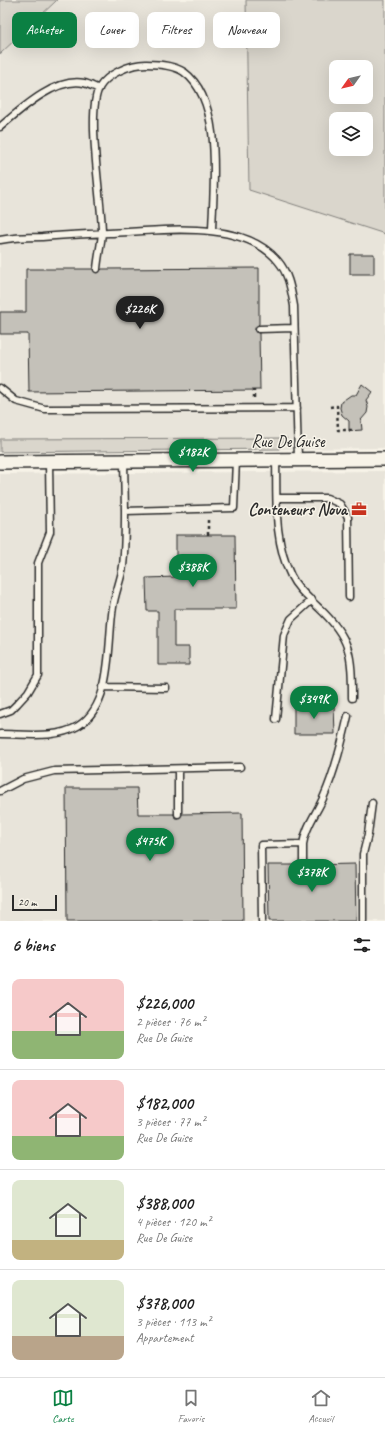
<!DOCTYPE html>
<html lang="fr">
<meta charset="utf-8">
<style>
body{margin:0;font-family:Caveat,sans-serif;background:#f6f6f6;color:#222;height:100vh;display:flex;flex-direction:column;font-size:15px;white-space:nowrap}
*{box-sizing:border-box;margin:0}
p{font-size:13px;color:#767676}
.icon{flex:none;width:22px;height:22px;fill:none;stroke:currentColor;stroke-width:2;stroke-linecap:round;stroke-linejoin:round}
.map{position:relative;height:921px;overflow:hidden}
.drawer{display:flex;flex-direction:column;background:#fff;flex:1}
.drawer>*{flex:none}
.banner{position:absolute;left:12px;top:12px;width:361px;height:36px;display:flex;gap:8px}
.needle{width:26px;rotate:236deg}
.tools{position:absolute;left:329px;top:60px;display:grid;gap:8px}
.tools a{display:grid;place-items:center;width:44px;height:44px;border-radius:8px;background:#fff;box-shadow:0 4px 16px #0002;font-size:20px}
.scale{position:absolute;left:12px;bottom:10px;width:45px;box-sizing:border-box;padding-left:4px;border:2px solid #2b2b2b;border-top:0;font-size:11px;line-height:14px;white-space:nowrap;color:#2b2b2b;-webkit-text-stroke:3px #f7f3e8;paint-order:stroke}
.price{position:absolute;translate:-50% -34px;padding:0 9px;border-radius:14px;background:#0b8043;color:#fff;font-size:13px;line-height:26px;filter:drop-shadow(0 1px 2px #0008)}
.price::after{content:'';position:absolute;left:50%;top:24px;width:12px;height:9px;margin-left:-6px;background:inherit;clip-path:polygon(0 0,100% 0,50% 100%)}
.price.selected{background:#222;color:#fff}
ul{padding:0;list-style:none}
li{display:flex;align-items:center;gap:12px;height:100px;padding:0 12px}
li+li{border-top:1px solid #e0e0e0}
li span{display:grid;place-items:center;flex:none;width:112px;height:80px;border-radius:8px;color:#555}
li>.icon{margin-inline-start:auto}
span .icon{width:48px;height:48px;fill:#fffc;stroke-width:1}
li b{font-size:17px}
h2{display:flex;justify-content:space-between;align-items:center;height:48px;padding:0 12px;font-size:17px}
.pill{padding:0 14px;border-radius:8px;background:#fff;box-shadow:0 4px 16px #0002;font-size:14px;line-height:36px}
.pill.selected{background:#0b8043;color:#fff}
.tabs{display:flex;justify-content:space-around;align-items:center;height:56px;border-top:1px solid #e0e0e0;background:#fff;font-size:11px;color:#767676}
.tabs a{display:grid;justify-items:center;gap:2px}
.tabs .selected{color:#0b8043}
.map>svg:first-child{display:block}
.built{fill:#e8e4da}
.green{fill:#dad6cc;stroke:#82807c;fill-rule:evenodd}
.building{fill:#c4c1b9;stroke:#2b2b2b}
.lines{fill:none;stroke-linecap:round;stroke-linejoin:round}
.lane-casing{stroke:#2b2b2b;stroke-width:9}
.street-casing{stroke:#2b2b2b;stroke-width:16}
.path{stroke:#2b2b2b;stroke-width:2.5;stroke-dasharray:3 3;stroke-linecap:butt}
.lane{stroke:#f7f3e8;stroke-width:6}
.street{stroke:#f7f3e8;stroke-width:13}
.labels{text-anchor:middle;stroke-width:3;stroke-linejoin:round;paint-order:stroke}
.street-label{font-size:17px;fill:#2b2b2b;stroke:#f7f3e8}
.poi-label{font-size:17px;font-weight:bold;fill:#2b2b2b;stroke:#f7f3e8;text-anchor:end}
</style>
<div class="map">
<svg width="385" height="921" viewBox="0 0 385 921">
<rect width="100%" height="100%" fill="#f7f3e8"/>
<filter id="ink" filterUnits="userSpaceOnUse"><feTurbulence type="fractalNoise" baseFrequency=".025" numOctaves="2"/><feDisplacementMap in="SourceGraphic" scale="8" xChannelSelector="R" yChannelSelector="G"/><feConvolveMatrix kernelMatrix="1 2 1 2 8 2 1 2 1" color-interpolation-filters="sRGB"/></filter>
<g filter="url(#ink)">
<path class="built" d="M57,0H246L249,189L385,234V448L0,452V54Z
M385,471V921H0V474Z"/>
<path class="green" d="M0,0H57L0,54Z
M246,0H385V234L249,190ZM336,67H366V97H336ZM336,119H366V149H336Z
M287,438L279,449L0,452V439Z"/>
<path class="building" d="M350,254H374V274H350Z
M259,268V324L255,329V332L259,333L260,390L29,392L28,334H0V312H26V269H93L97,273L102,269Z
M362,384L372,392L366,400L368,407L367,413L361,420L362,430L349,431V421L342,415L340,408L341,402L351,395H356Z
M176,535H235L236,609H174V647H189V665H158V611H147L146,578L176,577Z
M294,706H334L335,734H294Z
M66,788H137L138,814H174L175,818H178L182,814L242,813L243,921H67Z
M355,864L356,921H269L268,865H298L300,869H303L308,865Z"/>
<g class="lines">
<g class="lane-casing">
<path id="lane" d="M0,127C20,110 55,77 84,83C89,84 94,87 99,89
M0,240C14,237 28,237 42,237C65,235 87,234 109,233C158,231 243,218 278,261C289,274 291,290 294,306L298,459
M97,269C98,257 101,245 102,233C102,201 86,113 99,88C107,74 130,64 146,64C158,64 173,65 184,72C224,101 213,188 212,231
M259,329L294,328
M0,388L16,401L45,409L297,408
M276,459C277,498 273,540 291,576C297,589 309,598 319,608C351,638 352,655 352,698
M124,461L125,511L234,508L236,460
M277,498H327L340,504L348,517L349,597
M103,687L166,688
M0,714L11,710L17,704L28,692L38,675V563L50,532L49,461
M276,719L284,635L291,619L312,600
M0,734C24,734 56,739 78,726C114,704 107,642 113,607C115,593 121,580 123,566C125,547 125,529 125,511
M178,769V814
M0,791L23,779L54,771L240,767
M303,844C306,825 317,813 324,796C335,771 342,743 348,716
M262,921L261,845L303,844V865
M363,921V854L368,834L372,803"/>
</g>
<g class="street-casing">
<path id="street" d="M0,462L385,459"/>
</g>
<path class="path" d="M254,398V390
M330,407L337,406L338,430H353
M208,535V518"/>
<use href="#lane" class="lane"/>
<use href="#street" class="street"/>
</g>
</g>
<defs>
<g id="office-bare" transform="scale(1.2)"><path d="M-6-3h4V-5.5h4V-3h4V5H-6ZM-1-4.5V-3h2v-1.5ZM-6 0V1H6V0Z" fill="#c8321e" stroke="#f7f3e8" stroke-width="2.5" paint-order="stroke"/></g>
</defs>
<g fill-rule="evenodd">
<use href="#office-bare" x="359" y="509"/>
</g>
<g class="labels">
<g class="street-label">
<text x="288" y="447">Rue De Guise</text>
</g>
<g class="poi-label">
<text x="347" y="515">Conteneurs Nova</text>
</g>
</g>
</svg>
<div class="tools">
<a><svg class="needle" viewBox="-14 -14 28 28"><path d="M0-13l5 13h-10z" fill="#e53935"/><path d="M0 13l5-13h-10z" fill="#767676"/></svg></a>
<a><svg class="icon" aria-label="layers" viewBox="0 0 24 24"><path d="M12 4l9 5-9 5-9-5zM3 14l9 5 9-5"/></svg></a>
</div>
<div class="scale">20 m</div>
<b class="price selected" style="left:140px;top:330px">$226K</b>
<b class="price" style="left:193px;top:473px">$182K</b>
<b class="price" style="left:193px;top:588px">$388K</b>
<b class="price" style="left:314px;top:720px">$349K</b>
<b class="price" style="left:150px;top:862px">$475K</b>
<b class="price" style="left:312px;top:893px">$378K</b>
<div class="banner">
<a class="pill selected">Acheter</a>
<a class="pill">Louer</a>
<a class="pill">Filtres</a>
<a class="pill">Nouveau</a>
</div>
</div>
<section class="drawer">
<h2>6 biens<svg class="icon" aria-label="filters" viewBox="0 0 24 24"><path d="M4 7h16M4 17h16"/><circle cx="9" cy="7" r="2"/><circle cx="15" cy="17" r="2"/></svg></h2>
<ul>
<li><span style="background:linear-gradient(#f6c9c9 65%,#8fb573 0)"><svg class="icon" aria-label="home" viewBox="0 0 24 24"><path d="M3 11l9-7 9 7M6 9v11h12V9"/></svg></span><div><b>$226,000</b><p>2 pièces · 76 m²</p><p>Rue De Guise</p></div></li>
<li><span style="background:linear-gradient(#f6c9c9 70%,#8fb573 0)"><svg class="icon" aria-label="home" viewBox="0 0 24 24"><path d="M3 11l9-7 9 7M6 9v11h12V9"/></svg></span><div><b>$182,000</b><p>3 pièces · 77 m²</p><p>Rue De Guise</p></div></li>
<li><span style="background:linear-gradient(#dfe7d0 75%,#c2b280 0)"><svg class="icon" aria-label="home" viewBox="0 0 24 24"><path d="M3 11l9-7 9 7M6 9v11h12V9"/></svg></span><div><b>$388,000</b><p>4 pièces · 120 m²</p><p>Rue De Guise</p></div></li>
<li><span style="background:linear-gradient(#dfe7d0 70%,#b9a48a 0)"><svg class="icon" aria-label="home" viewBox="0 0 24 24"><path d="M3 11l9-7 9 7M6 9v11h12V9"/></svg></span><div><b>$378,000</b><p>3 pièces · 113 m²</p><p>Appartement</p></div></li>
</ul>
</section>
<nav class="tabs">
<a class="selected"><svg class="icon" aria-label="map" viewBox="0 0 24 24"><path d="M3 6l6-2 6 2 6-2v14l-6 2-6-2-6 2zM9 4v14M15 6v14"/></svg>Carte</a>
<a><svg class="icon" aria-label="saved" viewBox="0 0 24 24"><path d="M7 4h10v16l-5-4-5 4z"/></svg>Favoris</a>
<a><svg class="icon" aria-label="home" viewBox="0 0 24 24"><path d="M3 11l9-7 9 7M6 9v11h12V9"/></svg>Accueil</a>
</nav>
